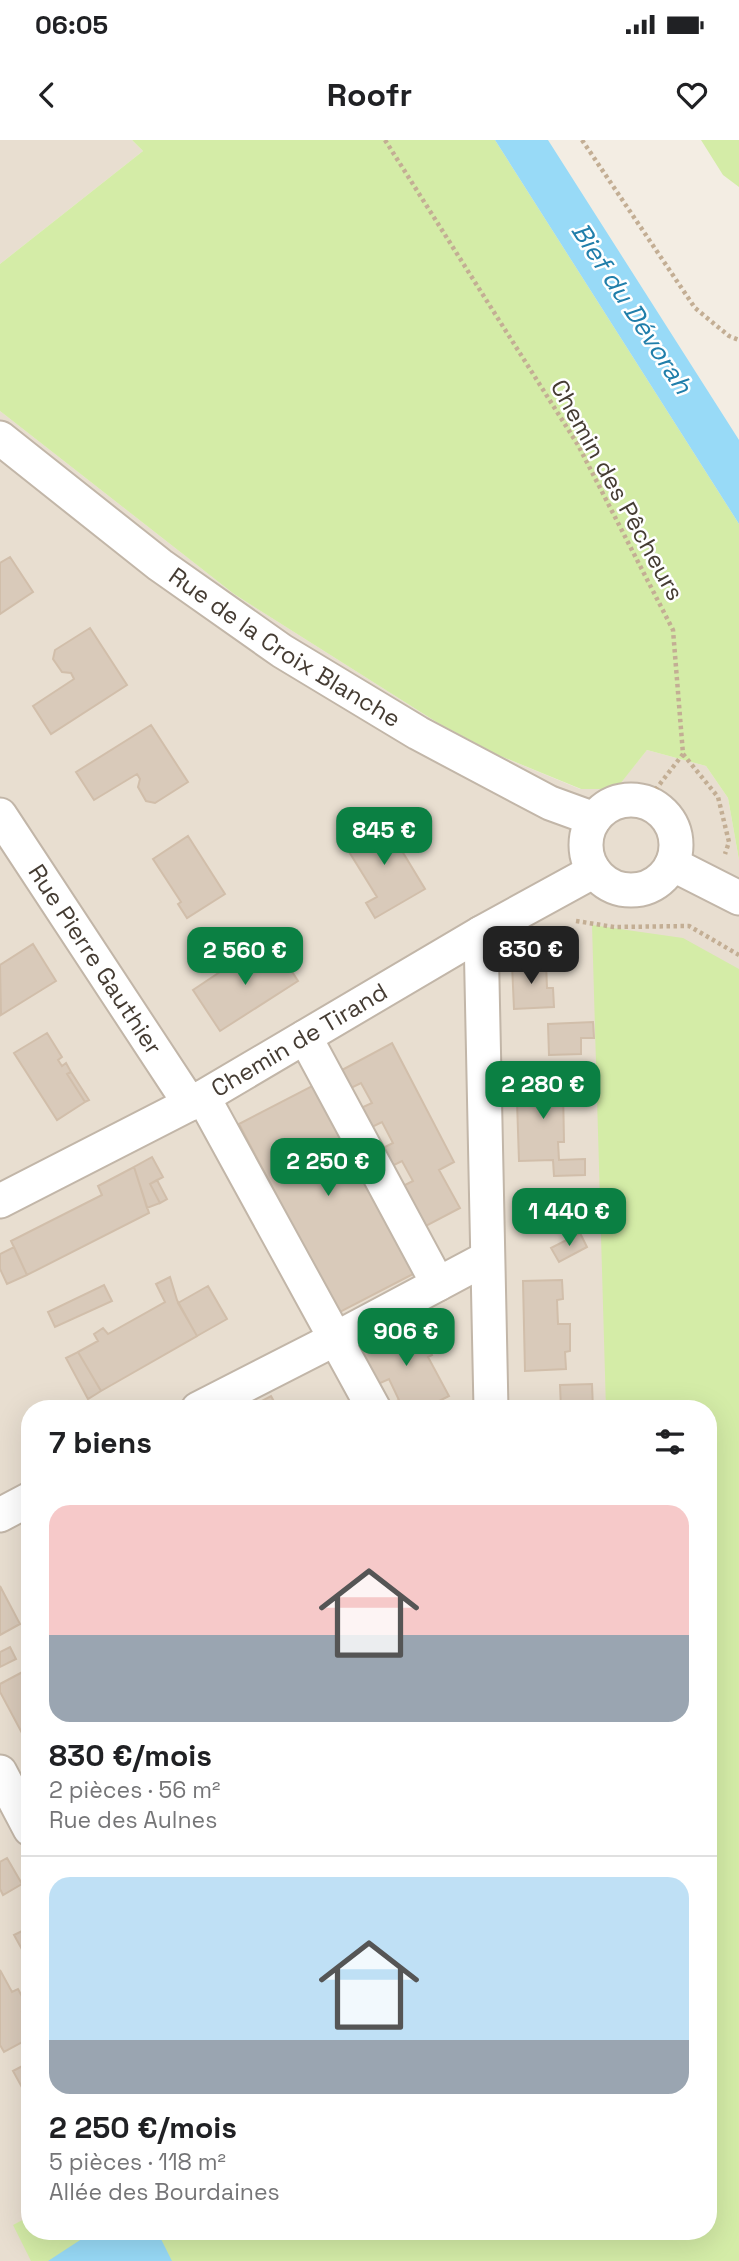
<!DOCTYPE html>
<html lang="fr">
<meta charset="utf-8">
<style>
body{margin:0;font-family:"Space Grotesk",sans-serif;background:#f6f6f6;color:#202124;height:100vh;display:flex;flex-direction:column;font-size:26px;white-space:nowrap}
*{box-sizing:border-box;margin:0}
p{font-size:23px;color:#757577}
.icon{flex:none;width:38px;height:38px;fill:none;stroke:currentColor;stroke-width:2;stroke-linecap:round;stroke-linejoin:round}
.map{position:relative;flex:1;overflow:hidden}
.details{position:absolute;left:21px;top:1260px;width:696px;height:840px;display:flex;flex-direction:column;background:#fff;border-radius:28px;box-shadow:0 7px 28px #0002}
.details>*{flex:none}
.price{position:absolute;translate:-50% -60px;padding:0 16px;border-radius:14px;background:#0b8043;color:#fff;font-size:23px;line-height:46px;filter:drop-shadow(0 2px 4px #0008)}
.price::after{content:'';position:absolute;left:50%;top:42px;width:21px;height:16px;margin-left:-10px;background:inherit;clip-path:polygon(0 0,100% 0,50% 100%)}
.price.on{background:#222;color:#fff}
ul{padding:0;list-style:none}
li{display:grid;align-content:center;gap:14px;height:371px;padding:0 28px}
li+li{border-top:2px solid #e0e0e0}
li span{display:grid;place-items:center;height:217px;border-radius:21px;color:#555}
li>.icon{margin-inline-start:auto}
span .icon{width:126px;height:126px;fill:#fffc;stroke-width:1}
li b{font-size:30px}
h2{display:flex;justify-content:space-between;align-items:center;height:84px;padding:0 28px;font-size:30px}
.status{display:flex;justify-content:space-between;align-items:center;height:49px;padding:0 35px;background:#fff;direction:ltr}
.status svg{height:19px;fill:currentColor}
header{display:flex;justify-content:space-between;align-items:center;height:91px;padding:0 28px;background:#fff;font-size:32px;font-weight:700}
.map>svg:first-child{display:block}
.residential{fill:#e8ded0;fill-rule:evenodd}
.green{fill:#d4eca7}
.water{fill:#98daf7}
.building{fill:#d9caba;stroke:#d1beaa;stroke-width:2}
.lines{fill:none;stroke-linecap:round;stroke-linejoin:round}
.minor-casing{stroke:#c2b6a8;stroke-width:37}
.path{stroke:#c3ae94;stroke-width:4.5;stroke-dasharray:3.5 3.5;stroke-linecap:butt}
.minor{stroke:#fff;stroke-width:33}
.labels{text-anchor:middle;stroke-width:5;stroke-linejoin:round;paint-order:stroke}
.street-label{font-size:24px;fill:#453c33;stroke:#fff}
.water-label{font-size:26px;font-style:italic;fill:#207eaa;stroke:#fff}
</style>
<div class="status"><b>06:05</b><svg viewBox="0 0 49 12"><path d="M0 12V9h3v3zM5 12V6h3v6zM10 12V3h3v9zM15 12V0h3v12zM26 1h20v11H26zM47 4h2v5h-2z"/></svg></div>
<header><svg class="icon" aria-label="back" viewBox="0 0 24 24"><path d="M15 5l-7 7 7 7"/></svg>Roofr<svg class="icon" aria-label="heart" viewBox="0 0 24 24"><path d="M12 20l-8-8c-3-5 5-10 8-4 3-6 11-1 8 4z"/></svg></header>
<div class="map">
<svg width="739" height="2121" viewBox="0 0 739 2121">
<rect width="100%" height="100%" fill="#f3ede3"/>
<path class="residential" d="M0,0H132L143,11L0,124Z
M0,271L234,454L438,583L498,615L580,649H615L647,610L706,626L728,658L739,720V2121H0ZM30,1269H709V2091H30Z"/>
<path class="green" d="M132,0H495L739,384V720L728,658L706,626L647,610L616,649H581L498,615L438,583L234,454L0,271V124L143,11Z
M701,0H739V47L723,35Z
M592,785L683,798L739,829V2121H31L13,2085L30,2076V2091H709V1269H606Z"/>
<path class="water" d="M495,0H548L739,300V384Z
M94,2091H157L172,2121H48Z"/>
<path class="building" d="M10,417L33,452L0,474V423Z
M90,488L127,545L51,594L33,566L74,539L71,533L62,532L53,519L55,510Z
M151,585L188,642L155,663L146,661L138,647L140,639L137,634L94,660L76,632Z
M382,678L425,749L375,778L366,763L377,757L343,702Z
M188,696L225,754L187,778L178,764L181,762L153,719Z
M271,799L275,805L239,828L235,822Z
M33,804L56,841L1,875L0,825Z
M275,805L298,841L220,891L193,850L235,822L239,828Z
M546,822L547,848H553L554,867L514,869L512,824Z
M593,882L594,898H581V914L549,915L548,884Z
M47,893L62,917L58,920L62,926L66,923L71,932L67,934L85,962L57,980L14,913Z
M392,903L454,1022L439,1030L460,1068L424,1087L403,1046L413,1041L402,1021L392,1026L383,1008L393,1003L382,982L372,987L361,968L372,963L361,943L351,948L342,930Z
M516,931H556L557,949L563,948L564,1002H558L559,1020L585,1019V1035L554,1036L553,1020L519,1021Z
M71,932L89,960L85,962L67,934Z
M318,943L417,1132L338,1173L239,984Z
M152,1017L163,1037L150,1044L160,1063L147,1068L134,1027Z
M134,1027L149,1073L27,1135L11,1101L102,1055L98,1046Z
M157,1040L167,1059L160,1063L150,1044Z
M580,1093L587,1107L559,1122L551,1108Z
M14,1107L27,1135L7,1144L0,1129V1114Z
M170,1137L177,1160L197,1196L101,1251L78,1212L98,1201L94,1194L103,1188L108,1194L165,1162L156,1144Z
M562,1140L563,1159L557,1160L558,1184H570V1211L565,1212L566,1229L525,1231L523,1141Z
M104,1145L112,1161L55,1187L48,1172Z
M208,1146L227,1179L197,1196L178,1163Z
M413,1181L432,1215L428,1217L449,1256L435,1263L438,1269H391L389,1265L399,1260L389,1239L378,1244L359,1208Z
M78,1212L101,1251L88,1259L66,1218Z
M592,1244L593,1269H561L560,1245Z
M271,1256L278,1269H247Z
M0,1446L20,1484L0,1495Z
M10,1507L16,1519L0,1527V1512Z
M30,1528V1608L0,1552V1544Z
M7,1718L22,1744L3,1755L0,1749V1722Z
M30,1787V1822H29L14,1795Z
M0,1830L12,1852L18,1849L29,1869L22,1872L30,1888V1898L4,1912L0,1905Z
M30,1922V1962L13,1931Z"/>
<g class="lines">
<g class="minor-casing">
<g id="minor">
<path id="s1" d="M0,298L160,425L282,511L418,593L550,663L594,679"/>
<circle cx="631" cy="705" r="45"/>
<path id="s2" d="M0,675L190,964"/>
<path d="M672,724L739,758"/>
<path d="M481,793L491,1269"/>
<path d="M305,897L438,1144"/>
<path d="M203,957L374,1269"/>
<path id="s3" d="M0,1061L203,957L481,793L594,731"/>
<path d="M198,1269L337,1198L487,1118"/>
<path d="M0,1375L30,1359"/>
<path d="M0,1632L30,1689"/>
</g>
</g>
<path class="path" d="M385,0L578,305L673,490L683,614L646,662
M582,0L695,168L729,196L739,200
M683,614L718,657L729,702L725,714
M576,781L614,787L689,786L739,815"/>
<use href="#minor" class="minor"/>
</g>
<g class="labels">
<g class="street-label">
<text transform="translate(617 350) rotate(61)" y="8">Chemin des Pêcheurs</text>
<text dy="8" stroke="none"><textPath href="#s1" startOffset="354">Rue de la Croix Blanche</textPath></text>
<text dy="8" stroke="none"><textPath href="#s2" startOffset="173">Rue Pierre Gauthier</textPath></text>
<text dy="8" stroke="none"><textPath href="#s3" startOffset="340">Chemin de Tirand</textPath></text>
</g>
<g class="water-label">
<text transform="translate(632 168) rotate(57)" y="9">Bief du Dévorah</text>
</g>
</g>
</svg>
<b class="price" style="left:384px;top:727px">845 €</b>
<b class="price on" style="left:531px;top:846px">830 €</b>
<b class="price" style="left:245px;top:847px">2 560 €</b>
<b class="price" style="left:543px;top:981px">2 280 €</b>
<b class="price" style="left:328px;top:1058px">2 250 €</b>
<b class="price" style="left:569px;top:1108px">1 440 €</b>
<b class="price" style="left:406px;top:1228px">906 €</b>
<section class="details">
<h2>7 biens<svg class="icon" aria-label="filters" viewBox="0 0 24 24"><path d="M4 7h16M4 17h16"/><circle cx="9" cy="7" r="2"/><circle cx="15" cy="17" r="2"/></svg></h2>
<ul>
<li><span style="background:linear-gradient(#f6c9c9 60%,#9aa5b1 0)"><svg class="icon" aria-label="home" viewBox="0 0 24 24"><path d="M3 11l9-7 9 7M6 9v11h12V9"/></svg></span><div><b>830 €/mois</b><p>2 pièces · 56 m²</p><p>Rue des Aulnes</p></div></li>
<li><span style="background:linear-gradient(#bfe0f5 75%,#9aa5b1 0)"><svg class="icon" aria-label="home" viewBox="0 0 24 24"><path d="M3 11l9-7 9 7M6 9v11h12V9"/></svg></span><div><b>2 250 €/mois</b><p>5 pièces · 118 m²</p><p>Allée des Bourdaines</p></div></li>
</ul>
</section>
</div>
